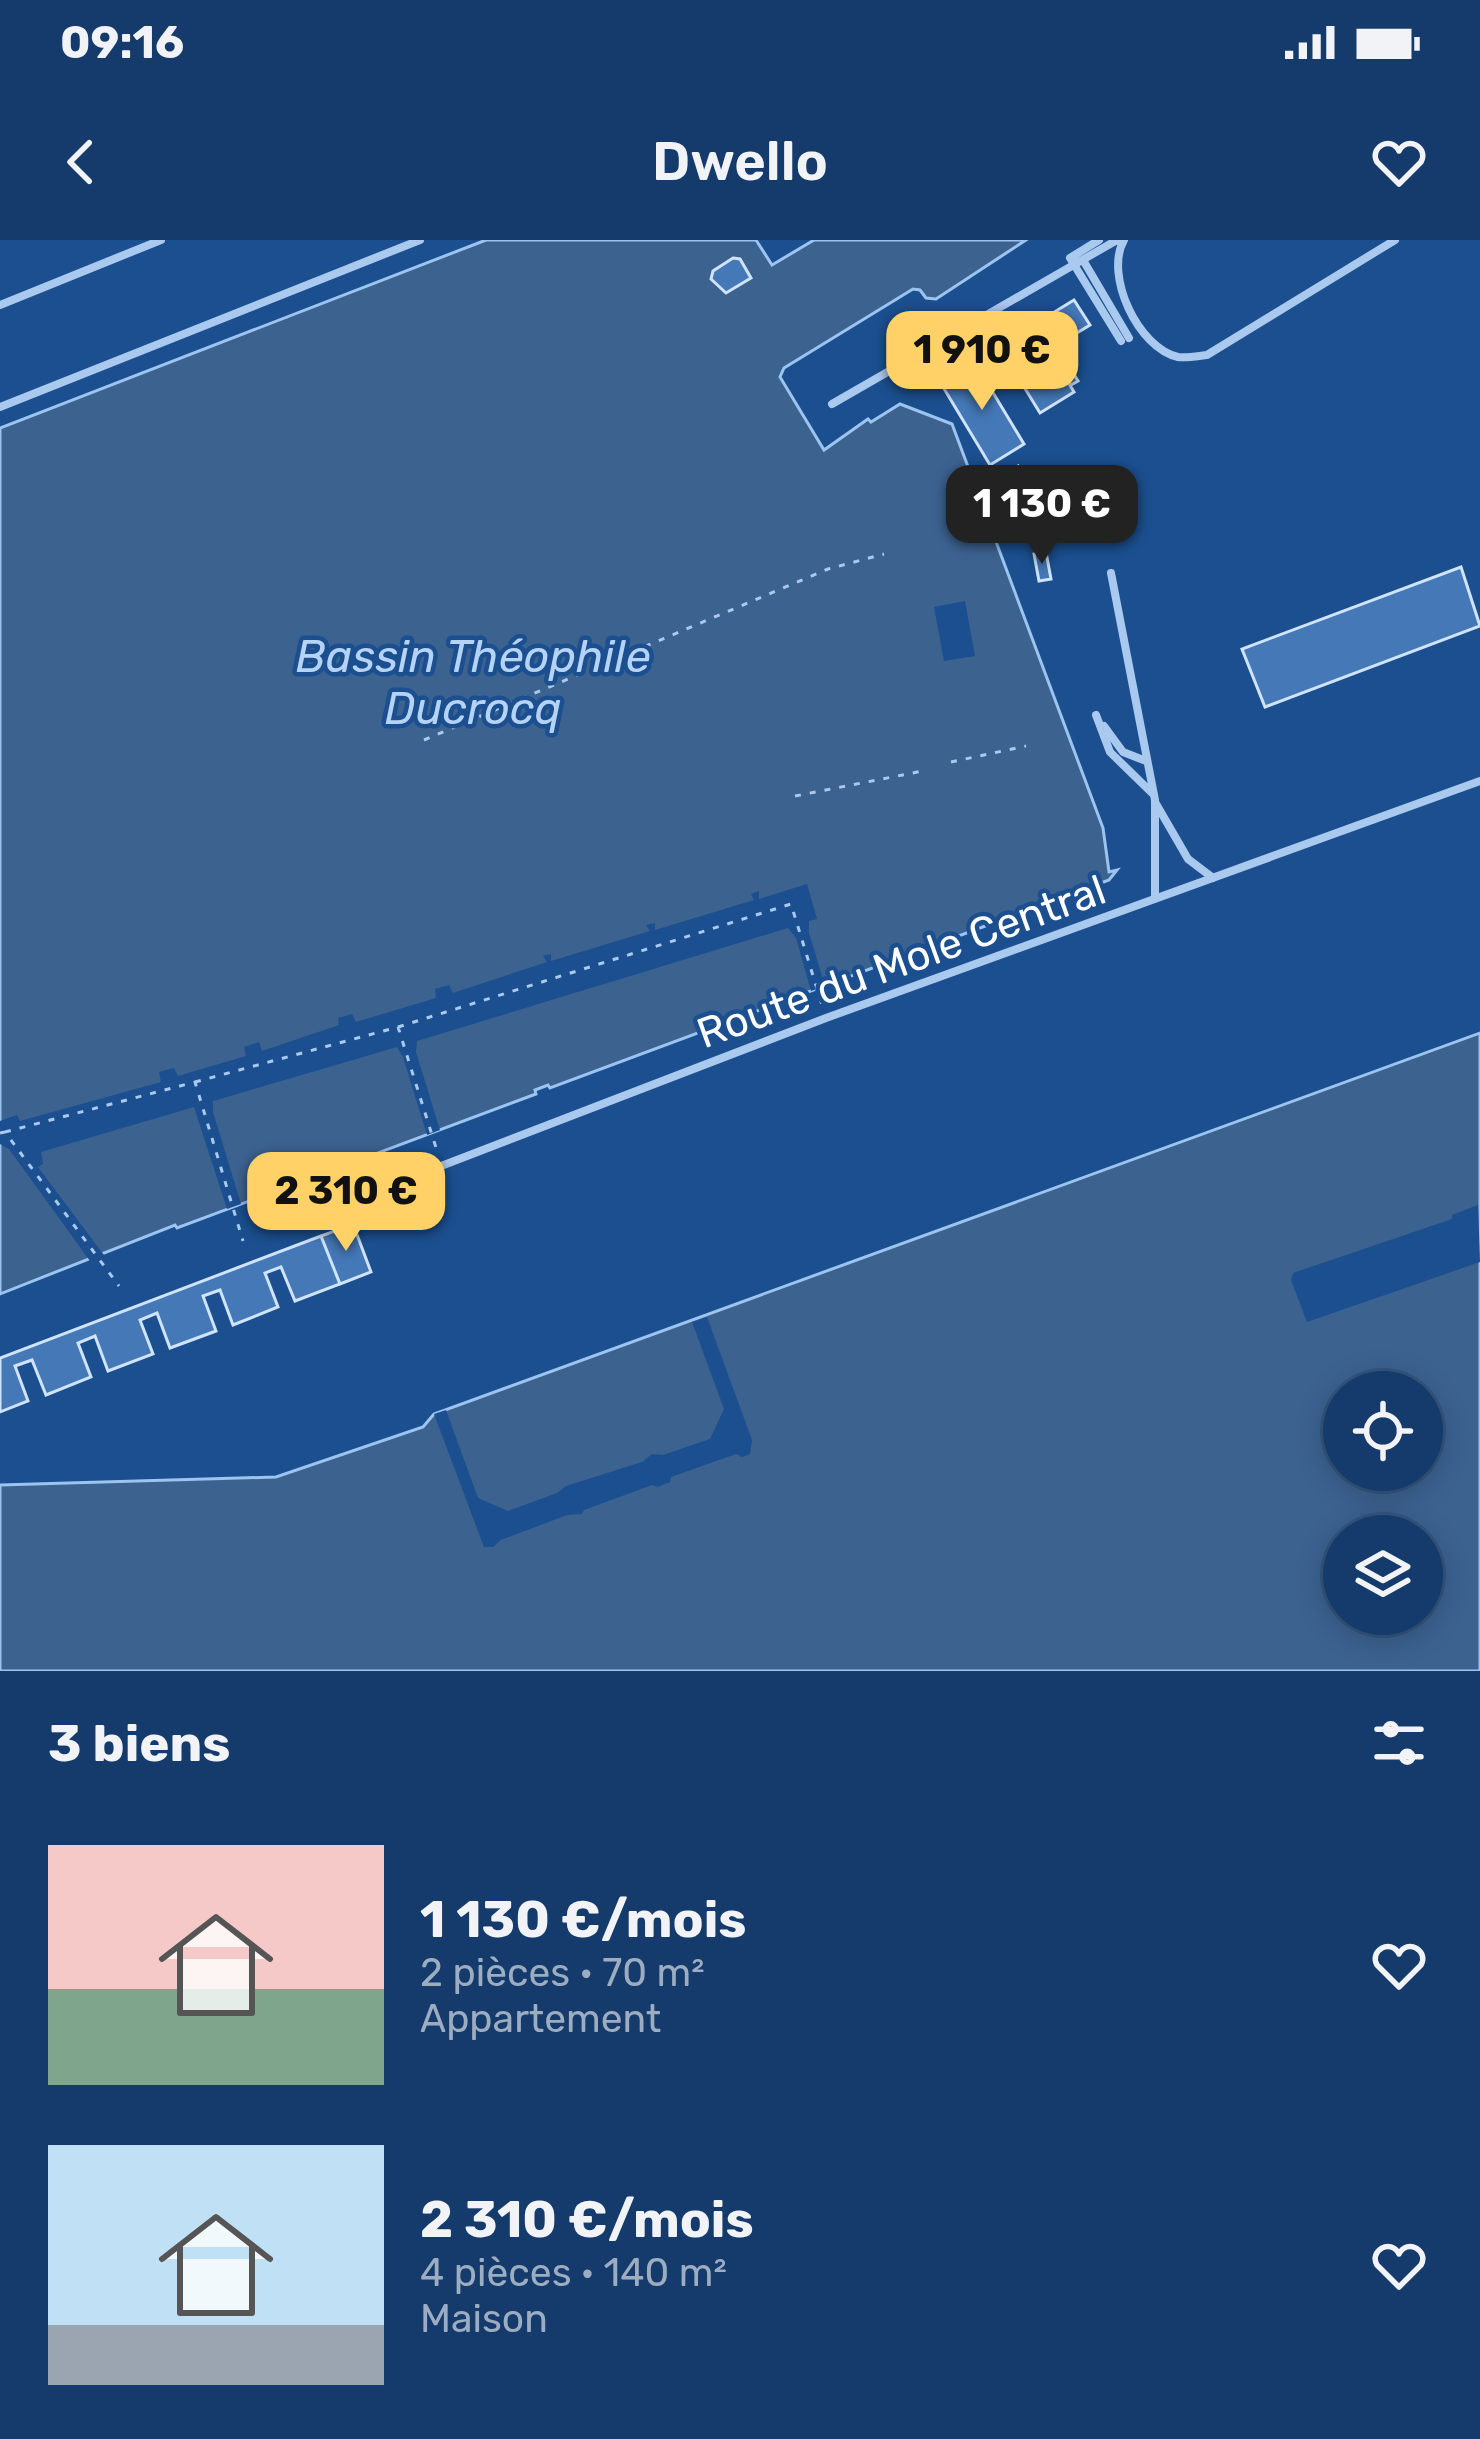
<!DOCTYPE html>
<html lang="fr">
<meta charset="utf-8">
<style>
body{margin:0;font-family:Rubik,sans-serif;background:#214673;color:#f1f3f6;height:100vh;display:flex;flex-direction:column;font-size:45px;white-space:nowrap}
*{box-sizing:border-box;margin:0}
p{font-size:39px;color:#9dadc1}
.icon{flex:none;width:66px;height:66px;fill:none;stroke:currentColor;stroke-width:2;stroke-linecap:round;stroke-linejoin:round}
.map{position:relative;height:1431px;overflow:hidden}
.drawer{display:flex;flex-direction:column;background:#143b6b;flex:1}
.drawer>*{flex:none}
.buttons{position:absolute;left:1323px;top:1131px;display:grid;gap:24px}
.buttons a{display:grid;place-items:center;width:120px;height:120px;border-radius:50%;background:#143b6b;box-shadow:0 6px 30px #0003,0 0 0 3px #33557e;font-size:60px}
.price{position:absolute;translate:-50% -102px;padding:0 27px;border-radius:24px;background:#ffd166;color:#111;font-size:39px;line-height:78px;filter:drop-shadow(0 3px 6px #0008)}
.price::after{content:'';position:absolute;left:50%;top:72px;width:36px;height:27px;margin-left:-18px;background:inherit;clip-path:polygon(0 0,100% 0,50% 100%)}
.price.current{background:#222;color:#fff}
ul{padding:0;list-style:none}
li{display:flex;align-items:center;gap:36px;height:300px;padding:0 48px}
li span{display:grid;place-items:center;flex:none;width:336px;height:240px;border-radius:0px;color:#555}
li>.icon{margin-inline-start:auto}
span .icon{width:144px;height:144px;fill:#fffc;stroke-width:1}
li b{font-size:51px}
h2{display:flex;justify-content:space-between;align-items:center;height:144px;padding:0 48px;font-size:51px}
.status{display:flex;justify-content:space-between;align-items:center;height:84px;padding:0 60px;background:#143b6b;direction:ltr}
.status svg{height:33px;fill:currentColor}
header{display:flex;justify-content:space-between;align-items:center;height:156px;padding:0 48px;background:#143b6b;font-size:54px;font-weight:600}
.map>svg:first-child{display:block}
.water{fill:#3c6290;stroke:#9cc4f0;stroke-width:3;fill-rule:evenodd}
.pier{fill:#1b4f8f}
.building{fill:#4478b7;stroke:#cfe3fa;stroke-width:3}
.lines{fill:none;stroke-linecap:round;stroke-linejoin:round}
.path{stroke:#a9c9ee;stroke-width:3;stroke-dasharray:6 9;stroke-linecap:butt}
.service{stroke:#a9c9ee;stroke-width:8}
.labels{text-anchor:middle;stroke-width:9;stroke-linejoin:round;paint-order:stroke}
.street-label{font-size:42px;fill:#fff;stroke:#1b4f8f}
.water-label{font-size:45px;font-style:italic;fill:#b5d3f5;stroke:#1b4f8f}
</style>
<div class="status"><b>09:16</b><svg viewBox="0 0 49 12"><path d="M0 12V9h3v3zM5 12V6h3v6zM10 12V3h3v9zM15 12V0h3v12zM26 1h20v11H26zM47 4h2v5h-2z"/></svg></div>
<header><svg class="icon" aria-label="back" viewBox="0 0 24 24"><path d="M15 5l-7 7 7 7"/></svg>Dwello<svg class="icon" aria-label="heart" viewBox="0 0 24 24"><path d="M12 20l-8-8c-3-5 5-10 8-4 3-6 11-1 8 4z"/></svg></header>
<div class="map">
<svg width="1480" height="1431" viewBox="0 0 1480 1431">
<rect width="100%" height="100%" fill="#1b4f8f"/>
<path class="water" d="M486,0H756L772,25L814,0H1026L936,59L926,58L920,50L913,49L784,128L780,137L824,210L868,179L871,182L900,164L952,184L1103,588L1109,632L1117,630L1109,640L550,848L548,845L535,850L536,854L177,988L175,985L0,1054V188Z
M1480,793V1431H0V1245L276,1237L423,1187L434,1174ZM1344,1152H1422V1230H1344ZM1344,1296H1422V1374H1344Z"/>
<path class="pier" d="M965,361L975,416L944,421L934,367Z
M807,644L817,679L809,681V693L825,746L811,751L796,698L788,688L417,801L416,812L440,890L427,895L403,817L397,807L213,861V872L241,964L227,969L194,867L41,912L43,924L38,927L104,1015L90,1021L9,909L0,904V881L17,875L20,881L161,842L159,832L174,828L178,836L246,816L244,807L259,802L262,811L339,785L338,778L352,774L356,782L436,758L435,749L449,745L453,753L547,722L543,716L551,714V721L650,691L646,685L655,683V690L754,660L751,654L759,651V659Z
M1478,965L1480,1022L1307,1082L1291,1040L1293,1033L1452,979V975Z
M707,1077L752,1200L750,1214L742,1217L736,1214L671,1237L670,1242L658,1247L652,1245L584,1270L582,1274L567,1275L501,1300L493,1307H484L434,1174L446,1170L478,1258L508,1271L557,1253L566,1246L642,1222L652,1214L663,1215L710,1199L724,1169L692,1082Z"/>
<path class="building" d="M733,18L740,19L751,38L726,53L711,39L713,31Z
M1074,60L1090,85L1049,110L1074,152L1040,173L999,106Z
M1062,114L1078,141L1071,145L1055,119Z
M974,121L1024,204L990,225L940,142Z
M1018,226L1021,232L1026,229L1034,242L1008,258L997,239Z
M1046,312L1051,339L1039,341L1034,314Z
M1461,327L1480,386L1265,467L1242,409Z
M330,940L335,954L318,959L313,945Z
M353,984L371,1032L340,1044L321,996Z
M321,996L340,1044L295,1061L281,1027L265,1033L278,1067L233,1085L220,1050L203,1056L216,1091L170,1108L157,1073L140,1080L153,1114L108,1131L95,1096L78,1103L91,1137L46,1155L32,1120L15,1126L28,1161L0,1172V1118Z"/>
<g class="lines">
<path class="path" d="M424,500L828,329L884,314
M951,522L1026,506
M795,556L923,531
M398,787L791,664L822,765
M195,842L398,787L438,914
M5,892L195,842L243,1001
M0,893L5,892L119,1046"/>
<path class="service" d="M1099,0L1070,18L1121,101
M1124,0C1104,35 1138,108 1178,117C1186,118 1198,116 1207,115L1395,0
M1083,20L1129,98
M0,65L161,0
M832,164L1117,0
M0,167L420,0
M1111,333L1155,560V659
M1096,475L1110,512L1153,554
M1104,486L1123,512L1146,521
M1155,562L1188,619L1213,638
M345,963L826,778L1480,541"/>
</g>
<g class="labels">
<g class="street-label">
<text transform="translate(901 721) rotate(-20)" y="15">Route du Mole Central</text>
</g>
<g class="water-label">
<text x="473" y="432">Bassin Théophile<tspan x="473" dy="52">Ducrocq</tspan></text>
</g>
</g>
</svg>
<div class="buttons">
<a><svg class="icon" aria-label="locate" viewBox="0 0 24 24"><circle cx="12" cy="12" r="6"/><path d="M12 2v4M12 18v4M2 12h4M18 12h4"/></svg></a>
<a><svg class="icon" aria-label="layers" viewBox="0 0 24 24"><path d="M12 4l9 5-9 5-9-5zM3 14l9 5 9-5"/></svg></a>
</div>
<b class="price" style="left:982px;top:173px">1 910 €</b>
<b class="price current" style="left:1042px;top:327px">1 130 €</b>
<b class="price" style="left:346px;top:1014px">2 310 €</b>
</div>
<section class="drawer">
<h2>3 biens<svg class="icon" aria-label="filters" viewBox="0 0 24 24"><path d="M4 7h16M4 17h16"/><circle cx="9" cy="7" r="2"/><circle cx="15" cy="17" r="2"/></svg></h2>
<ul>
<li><span style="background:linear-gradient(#f6c9c9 60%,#7fa58c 0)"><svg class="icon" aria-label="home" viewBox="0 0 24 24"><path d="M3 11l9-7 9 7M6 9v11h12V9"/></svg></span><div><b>1 130 €/mois</b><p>2 pièces · 70 m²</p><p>Appartement</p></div><svg class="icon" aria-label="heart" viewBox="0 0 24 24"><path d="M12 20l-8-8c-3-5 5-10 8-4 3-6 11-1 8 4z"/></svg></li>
<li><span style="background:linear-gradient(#bfe0f5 75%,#9aa5b1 0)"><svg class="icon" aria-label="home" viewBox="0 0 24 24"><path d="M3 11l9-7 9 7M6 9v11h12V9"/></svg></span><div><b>2 310 €/mois</b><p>4 pièces · 140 m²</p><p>Maison</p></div><svg class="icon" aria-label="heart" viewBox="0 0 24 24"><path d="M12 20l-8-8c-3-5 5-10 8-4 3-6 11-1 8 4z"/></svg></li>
</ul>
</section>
